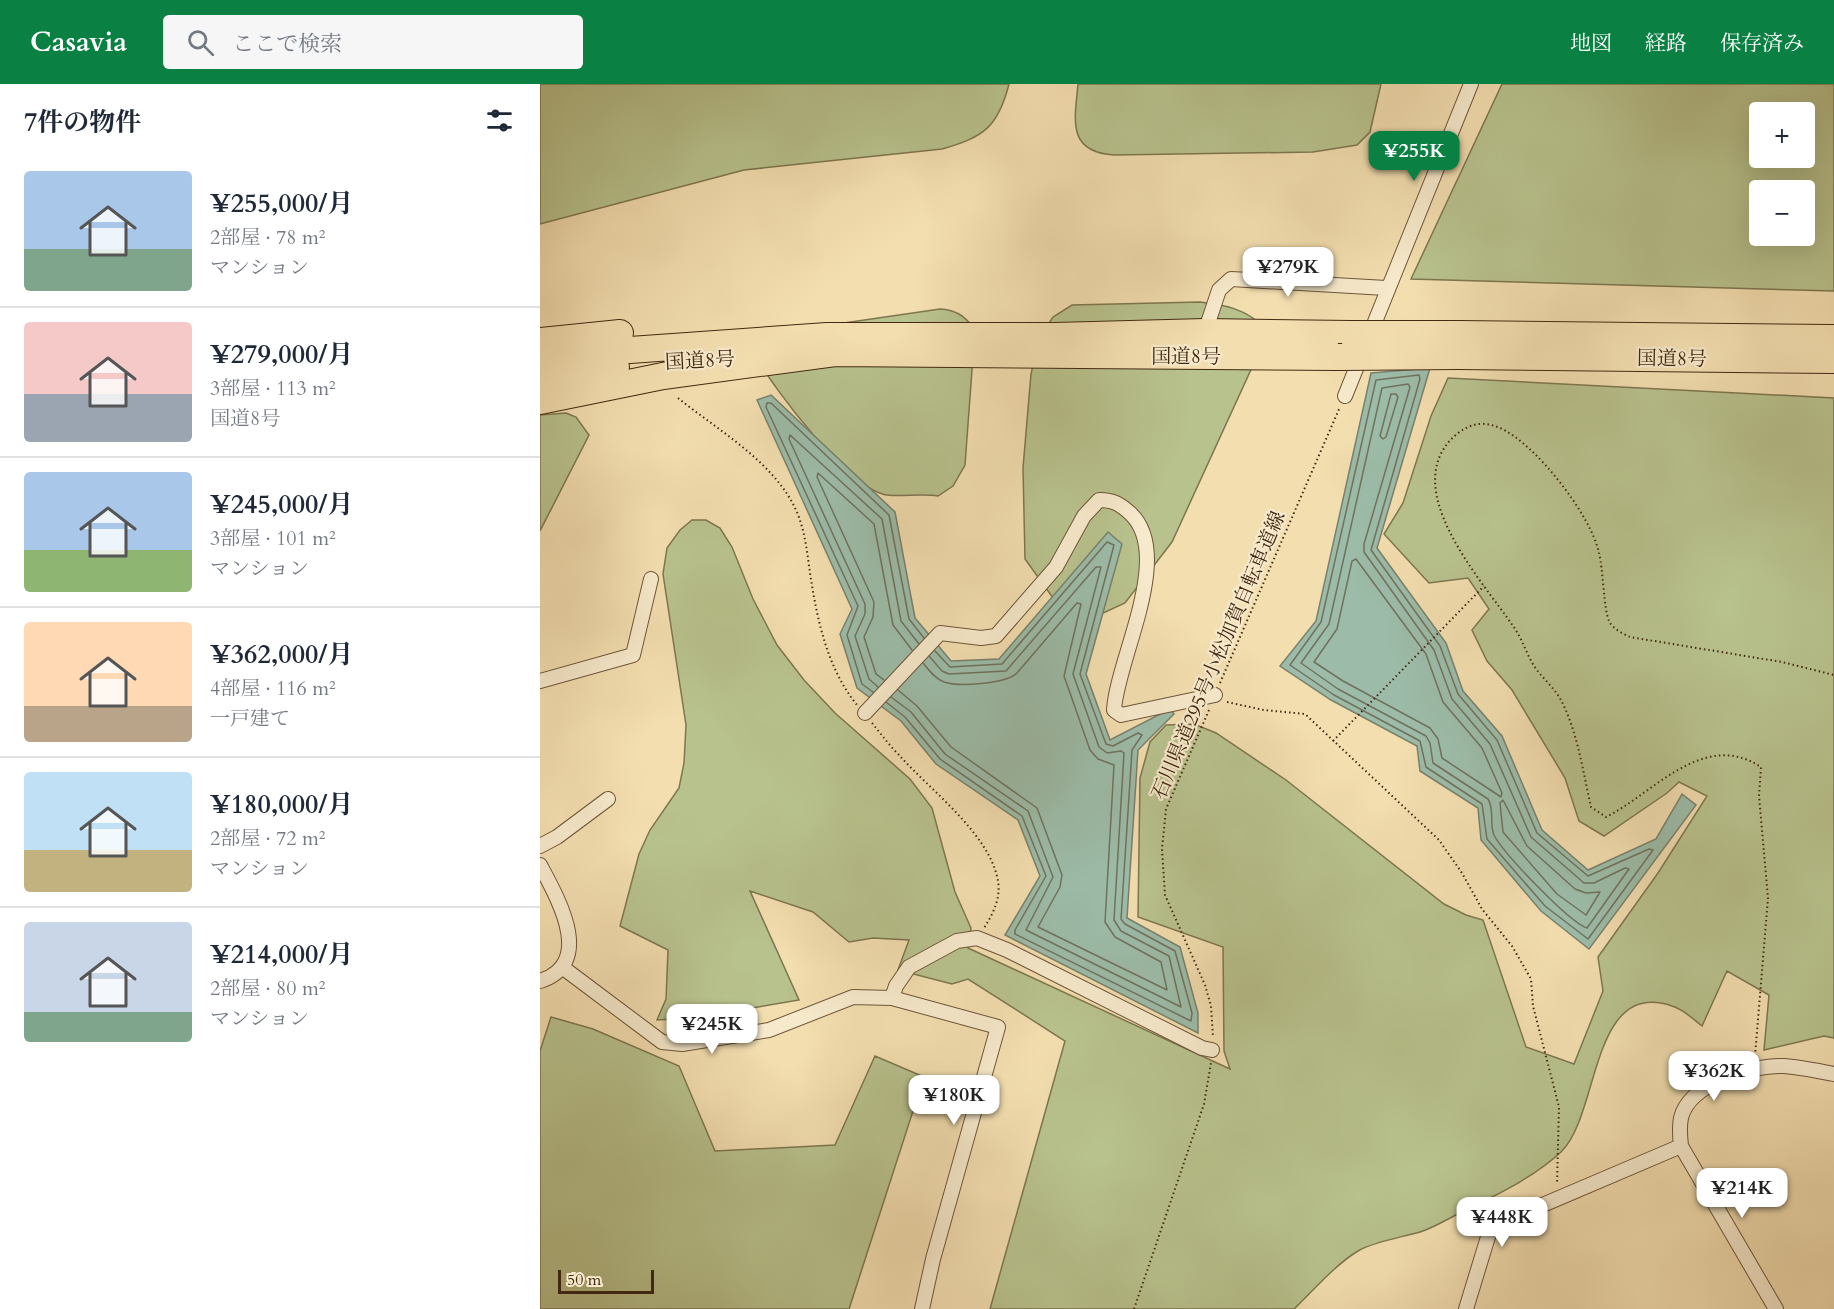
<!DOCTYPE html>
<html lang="ja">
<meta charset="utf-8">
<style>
body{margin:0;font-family:Cardo,"Noto Serif JP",serif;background:#f6f6f7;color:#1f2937;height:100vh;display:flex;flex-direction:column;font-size:22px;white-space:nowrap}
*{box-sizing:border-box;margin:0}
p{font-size:20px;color:#747a83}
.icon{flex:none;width:33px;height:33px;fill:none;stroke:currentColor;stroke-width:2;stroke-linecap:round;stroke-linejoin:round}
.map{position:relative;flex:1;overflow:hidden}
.sheet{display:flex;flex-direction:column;background:#fff;width:540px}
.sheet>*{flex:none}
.controls{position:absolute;left:1209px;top:18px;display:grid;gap:12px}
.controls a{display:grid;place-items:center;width:66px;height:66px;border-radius:6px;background:#fff;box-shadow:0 6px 24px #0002;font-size:30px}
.scale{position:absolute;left:18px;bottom:15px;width:96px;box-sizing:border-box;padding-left:6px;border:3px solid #432911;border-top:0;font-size:16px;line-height:21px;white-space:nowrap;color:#432911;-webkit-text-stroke:4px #f7eacc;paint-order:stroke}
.price{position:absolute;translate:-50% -51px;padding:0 14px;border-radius:12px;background:#fff;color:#222;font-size:20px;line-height:39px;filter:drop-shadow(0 2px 3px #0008)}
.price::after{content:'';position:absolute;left:50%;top:36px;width:18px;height:14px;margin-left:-9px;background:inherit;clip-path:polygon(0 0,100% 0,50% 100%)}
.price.current{background:#0b8043;color:#fff}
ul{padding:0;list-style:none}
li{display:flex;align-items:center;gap:18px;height:150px;padding:0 24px}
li+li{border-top:2px solid #e0e1e3}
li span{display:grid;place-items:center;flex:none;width:168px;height:120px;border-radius:6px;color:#555}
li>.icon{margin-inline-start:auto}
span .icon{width:72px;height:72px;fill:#fffc;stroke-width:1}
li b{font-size:26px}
h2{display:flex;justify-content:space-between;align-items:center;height:72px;padding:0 24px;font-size:26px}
header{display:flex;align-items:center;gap:36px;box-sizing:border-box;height:84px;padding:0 30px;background:#0b8043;color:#fff}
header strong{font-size:28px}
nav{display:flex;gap:33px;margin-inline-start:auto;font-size:21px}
.search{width:420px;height:54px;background:#f6f6f7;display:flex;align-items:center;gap:15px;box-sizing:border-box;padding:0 21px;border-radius:6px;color:#747a83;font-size:22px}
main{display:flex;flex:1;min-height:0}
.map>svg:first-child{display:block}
.green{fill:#b8c28d;stroke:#7e764f;stroke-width:1.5;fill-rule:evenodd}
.water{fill:#9cbca9;stroke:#78816c;stroke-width:1.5}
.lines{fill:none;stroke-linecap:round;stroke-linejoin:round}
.shore{stroke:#70725d;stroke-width:1.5}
.street-casing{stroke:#6f5639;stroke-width:16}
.highway-casing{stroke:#432911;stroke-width:28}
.path{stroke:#432911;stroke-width:2;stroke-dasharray:1.5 3;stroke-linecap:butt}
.street{stroke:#f7eacc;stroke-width:14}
.highway{stroke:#f3deb0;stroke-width:26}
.highway-bridge-casing{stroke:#432911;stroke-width:28;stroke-linecap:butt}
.highway-bridge{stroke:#f3deb0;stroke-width:26}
.labels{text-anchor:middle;stroke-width:4.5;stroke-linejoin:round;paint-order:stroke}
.street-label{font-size:20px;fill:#432911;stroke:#f7eacc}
</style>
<header>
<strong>Casavia</strong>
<div class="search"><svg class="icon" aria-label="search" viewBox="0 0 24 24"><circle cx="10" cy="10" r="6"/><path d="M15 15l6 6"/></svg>ここで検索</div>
<nav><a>地図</a><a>経路</a><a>保存済み</a></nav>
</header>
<main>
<section class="sheet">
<h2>7件の物件<svg class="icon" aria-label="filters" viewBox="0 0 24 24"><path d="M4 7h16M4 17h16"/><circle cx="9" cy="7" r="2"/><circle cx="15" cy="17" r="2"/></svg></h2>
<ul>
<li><span style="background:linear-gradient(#a9c7e8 65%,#7fa58c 0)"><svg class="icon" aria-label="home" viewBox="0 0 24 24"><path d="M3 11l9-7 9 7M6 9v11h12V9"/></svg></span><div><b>¥255,000/月</b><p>2部屋 · 78 m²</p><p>マンション</p></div></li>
<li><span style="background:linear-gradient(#f6c9c9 60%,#9aa5b1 0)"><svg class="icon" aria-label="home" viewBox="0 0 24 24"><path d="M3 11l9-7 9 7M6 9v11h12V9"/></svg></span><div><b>¥279,000/月</b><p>3部屋 · 113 m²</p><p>国道8号</p></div></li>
<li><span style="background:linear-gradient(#a9c7e8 65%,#8fb573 0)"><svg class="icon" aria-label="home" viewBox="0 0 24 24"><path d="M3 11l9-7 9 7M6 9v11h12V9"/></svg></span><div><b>¥245,000/月</b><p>3部屋 · 101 m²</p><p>マンション</p></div></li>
<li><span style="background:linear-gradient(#ffd9b3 70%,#b9a48a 0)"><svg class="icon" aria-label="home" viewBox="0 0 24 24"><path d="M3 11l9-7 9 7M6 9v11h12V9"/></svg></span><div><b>¥362,000/月</b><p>4部屋 · 116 m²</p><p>一戸建て</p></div></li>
<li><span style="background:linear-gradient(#bfe0f5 65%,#c2b280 0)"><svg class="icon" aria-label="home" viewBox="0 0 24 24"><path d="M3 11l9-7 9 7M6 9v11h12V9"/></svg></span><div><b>¥180,000/月</b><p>2部屋 · 72 m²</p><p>マンション</p></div></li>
<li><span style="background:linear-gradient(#c9d6e8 75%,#7fa58c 0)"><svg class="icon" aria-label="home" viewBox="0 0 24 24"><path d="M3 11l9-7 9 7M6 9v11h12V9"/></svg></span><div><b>¥214,000/月</b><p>2部屋 · 80 m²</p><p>マンション</p></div></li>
</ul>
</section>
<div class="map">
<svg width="1294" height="1225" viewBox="0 0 1294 1225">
<rect width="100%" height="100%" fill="#f3deb0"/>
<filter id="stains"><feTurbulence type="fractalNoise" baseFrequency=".00333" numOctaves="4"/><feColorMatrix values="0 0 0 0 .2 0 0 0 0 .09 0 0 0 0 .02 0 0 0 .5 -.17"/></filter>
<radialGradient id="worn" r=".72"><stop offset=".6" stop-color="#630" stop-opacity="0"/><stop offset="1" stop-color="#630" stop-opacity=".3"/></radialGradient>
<path class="green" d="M0,0H469C458,43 444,53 402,65L204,86L0,140Z
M538,0H841L830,48L817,61L773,68L574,71C526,68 535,35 538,0Z
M962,0H1294V207L871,195ZM1220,28H1264V74H1220ZM1220,106H1264V152H1220Z
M660,218C686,221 705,225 724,243L725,255L632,458L585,519L559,531L521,525L485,475L483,384L491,290L499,254L513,233L532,221Z
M400,225C417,226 424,232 435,245L425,381L413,402L398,412C380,409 363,413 347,411C310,406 233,304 215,271L242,248Z
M908,294L1294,314V954L1284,952L1224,966L1229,911L1187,887L1162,942C1153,935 1143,925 1132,922C1050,894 1060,1031 1021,1068C993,1094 958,1110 924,1127C911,1133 897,1142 883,1147C865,1153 834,1157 818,1167C796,1180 773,1207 754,1225H450L525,957L428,895L412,900L358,886L369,856L333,854L309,858L273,828L210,807L259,916L152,934L117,936L126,915L128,866L80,842L99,770L110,746L139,704L144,679L146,641L123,490L127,464L140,446L152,436H166L180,444L192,463L213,515L237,561L264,596L295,629L370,695L392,724L415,808L431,844L428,864L690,985L684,967L683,863L598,833L600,694L610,658L626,641L654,640L676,649L746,696L904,820L926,831L943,836L986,963L1034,980L1063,907L1058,873L1118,789L1167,712L1139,698L1127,709L1064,752L1039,737L1025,694L972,606L947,577L932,546L949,525L928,494L889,499L844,450L863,419L891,332Z
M26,329L36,333L49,351L0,447V331Z
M11,933L53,945L139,982L175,1067L295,1061L335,972L384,993L309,1225H0V967Z"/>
<path class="water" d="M890,284L837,464L906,559L923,607L962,652L1002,746L1048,786L1116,755L1142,710L1156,721L1049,865L1001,827L941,756L938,724L880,687L877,662L791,616L740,582L776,537L831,289Z
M231,311L355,428L375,534L411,577L459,575L568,448L582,460L546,590L570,656L630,625L634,630L598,666L587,834L640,863L658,929V949L465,851L500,792L478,736L396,680L361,637L317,604L300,550L312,525L217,316Z"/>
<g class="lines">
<path class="shore" d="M879,291L880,295L831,466L900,562L918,610L957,656L997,749L1048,792L1109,765L1113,766L1048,855L1005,822L947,755L942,720L886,683L880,657L794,611L750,581L781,538L836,296Z
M868,300L870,303L824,460V468L894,566L912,615L950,660L991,753L1044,799H1054L1085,784L1089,785L1047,844C1029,838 963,769 954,751C949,740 955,726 948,715L893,679L890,659L886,652L798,605L761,579L789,540L842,304Z
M851,310H856L858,313L846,353L843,355L840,352Z
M816,475L886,570L903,618L942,664L962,709L961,713L902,674L898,655L890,644L803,597L774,578L797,545L812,477Z
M344,596L336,590L324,553L333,533L334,518L277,393L278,389L334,440L353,541L372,566
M338,603L329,595L315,552L325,530V520L249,355L250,351L342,435L361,537L379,560
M358,606L377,622L411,663L497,724L522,791L520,803L498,843L627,906L621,878L575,853L565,838L574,681L558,675L550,666L524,592L541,520L537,519L477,589C466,600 418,603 404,598C395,595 389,586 383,579
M333,608L322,600L307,551L318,522L226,323L227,319H231L349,431L369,535L384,554
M351,613L371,628L405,670L488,727L513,793L486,846L641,923L629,872L581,847L574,836L584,669L581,667L567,669L559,663L533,590L561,483H556L466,587L409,590L402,587L389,572
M346,618L365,633L400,675L482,732L506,792L475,846V850L651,937L652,929L635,867L585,840L581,835L592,666L602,651L598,649L573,662L566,660L540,590L574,461L567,458L462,580L410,583L395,567
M963,716L987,762L1035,805L1046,809L1060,808L1046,831L1017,810L963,748L960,719Z"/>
<g class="street-casing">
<path id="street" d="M665,248L679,206L691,195L846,204
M805,312L931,0
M0,597L93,571L111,495
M325,629L400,549L441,554L456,552L516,483L544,432L559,416C574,416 580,420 591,430C634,472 577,575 574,626L581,631L675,611
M0,762L17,753L68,715
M0,781C17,813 56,879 0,897
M22,883L122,958L142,960L229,946L313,913L352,914L458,943L393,1175L382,1225
M352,914L356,902L369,883L417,857L437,854L467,866L662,964L672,966
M926,1225L951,1143L1141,1062
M1236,1225L1141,1062C1140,1053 1139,1043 1141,1034C1149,999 1213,981 1243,982C1260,983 1278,987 1294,990"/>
</g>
<g class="highway-casing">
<path id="highway" d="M919,250L1294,254
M0,257L80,249
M292,269L798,273
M918,272L1294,276
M0,275L62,268L287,252H515L665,248L811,250
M0,296L76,283
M0,317L123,292L295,269"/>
</g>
<path class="path" d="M138,314C179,347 234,378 256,426C265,446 267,468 270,489C277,535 287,584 317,621
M680,599L800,323
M687,618L724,626L765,630L899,756L922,789L942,825L972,862L991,895L993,922L1019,1023L1017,1100
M669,626L626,725L622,765L625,811L665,901L671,922L673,953
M332,639C341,650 349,661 359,671C390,706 450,750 458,797C461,814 453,830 444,844
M793,657L944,502
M1215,972L1228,814L1219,712L1221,683C1163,645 1113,710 1066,733L1051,723C1043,688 1038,650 1022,618C1015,604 1002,594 994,582C986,569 982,554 973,542C941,495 854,401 918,349C932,339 944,337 960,344C995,359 1051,431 1059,469C1063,484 1064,527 1069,537C1072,544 1083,550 1090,553L1242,578L1294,591
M594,1225L664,1020L671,979"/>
<use href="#street" class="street"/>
<use href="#highway" class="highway"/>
<g class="highway-bridge-casing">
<path id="highway-bridge" d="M811,250H919
M798,273L918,272"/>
</g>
<use href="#highway-bridge" class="highway-bridge"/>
</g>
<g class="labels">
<g class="street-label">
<text x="646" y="279">国道8号</text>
<text transform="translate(1132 274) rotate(1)" y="7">国道8号</text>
<text transform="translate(160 276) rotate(-3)" y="7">国道8号</text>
<text transform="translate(678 571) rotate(-67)" y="7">石川県道295号小松加賀自転車道線</text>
</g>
</g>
<rect width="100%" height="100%" filter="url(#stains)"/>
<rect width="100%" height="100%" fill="url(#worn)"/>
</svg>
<div class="controls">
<a>+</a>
<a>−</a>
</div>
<div class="scale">50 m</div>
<b class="price current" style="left:874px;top:98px">¥255K</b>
<b class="price" style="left:748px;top:214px">¥279K</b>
<b class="price" style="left:172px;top:971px">¥245K</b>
<b class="price" style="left:1174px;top:1018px">¥362K</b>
<b class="price" style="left:414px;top:1042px">¥180K</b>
<b class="price" style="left:1202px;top:1135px">¥214K</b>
<b class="price" style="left:962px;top:1164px">¥448K</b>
</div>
</main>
